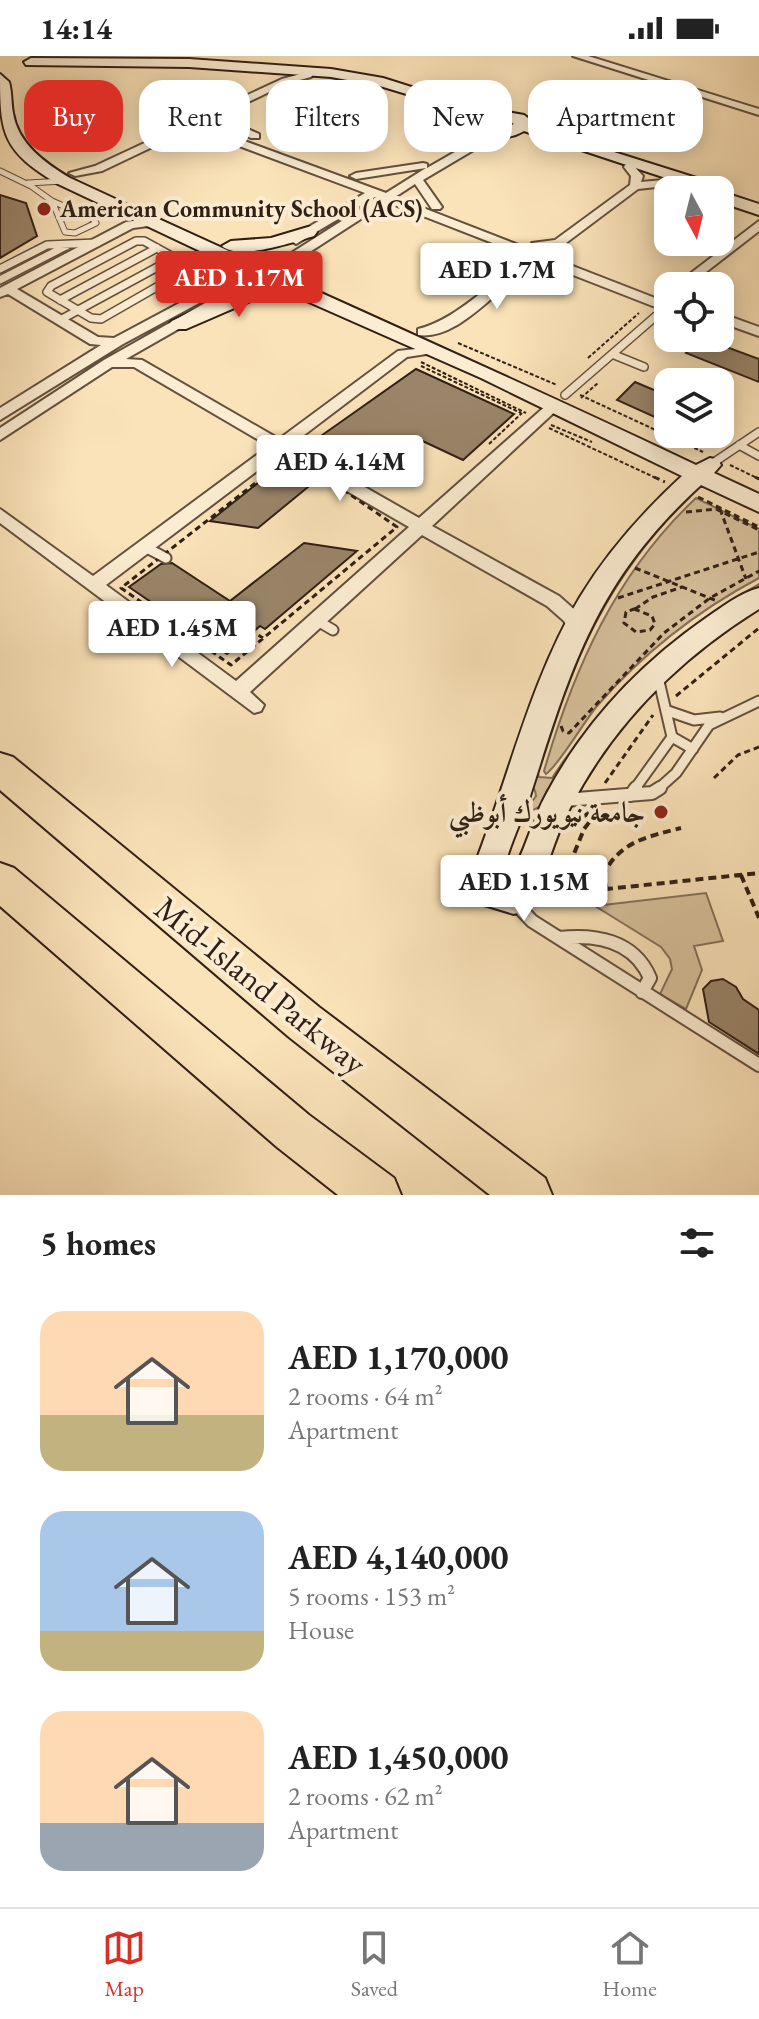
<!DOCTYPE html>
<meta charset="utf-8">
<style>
body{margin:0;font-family:"EB Garamond",Amiri,serif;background:#f2f2f2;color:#222;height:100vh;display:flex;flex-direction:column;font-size:30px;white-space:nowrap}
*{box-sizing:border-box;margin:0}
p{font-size:26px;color:#767676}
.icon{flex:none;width:44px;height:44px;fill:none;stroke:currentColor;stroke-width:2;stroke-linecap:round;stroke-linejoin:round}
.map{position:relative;height:1139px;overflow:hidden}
.panel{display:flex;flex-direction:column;background:#fff;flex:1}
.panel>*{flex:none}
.top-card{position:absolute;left:24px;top:24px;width:712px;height:72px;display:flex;gap:16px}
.needle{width:52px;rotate:173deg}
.tools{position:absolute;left:654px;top:120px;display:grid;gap:16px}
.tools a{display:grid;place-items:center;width:80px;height:80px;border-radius:16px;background:#fff;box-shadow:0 4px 20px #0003;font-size:40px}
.price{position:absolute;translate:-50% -68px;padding:0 18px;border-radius:8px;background:#fff;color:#222;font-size:26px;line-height:52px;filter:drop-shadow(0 2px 4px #0008)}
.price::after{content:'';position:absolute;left:50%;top:48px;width:24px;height:18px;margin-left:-12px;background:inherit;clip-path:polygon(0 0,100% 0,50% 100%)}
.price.on{background:#d93025;color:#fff}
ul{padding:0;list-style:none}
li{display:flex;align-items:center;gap:24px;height:200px;padding:0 40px}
li span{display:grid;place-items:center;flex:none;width:224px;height:160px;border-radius:24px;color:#555}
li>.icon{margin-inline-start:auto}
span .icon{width:96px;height:96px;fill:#fffc;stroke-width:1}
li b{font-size:34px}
h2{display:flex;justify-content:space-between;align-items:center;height:96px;padding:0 40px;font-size:34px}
.chip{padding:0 28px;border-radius:24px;background:#fff;box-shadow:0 4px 20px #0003;font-size:28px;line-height:72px}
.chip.on{background:#d93025;color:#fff}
.status{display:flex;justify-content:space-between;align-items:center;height:56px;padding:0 40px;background:#fff;direction:ltr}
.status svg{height:22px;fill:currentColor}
.dock{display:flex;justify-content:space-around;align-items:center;height:112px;border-top:2px solid #e0e0e0;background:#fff;font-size:22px;color:#767676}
.dock a{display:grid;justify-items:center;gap:4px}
.dock .on{color:#d93025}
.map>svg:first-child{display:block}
.green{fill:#d8c29d;stroke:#847059;stroke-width:2}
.building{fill:#9a856a;stroke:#301f15;stroke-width:2}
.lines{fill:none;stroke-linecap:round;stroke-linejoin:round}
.lane-far3-casing{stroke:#63503e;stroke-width:7}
.lane-far2-casing{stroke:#63503e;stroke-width:10}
.lane-far1-casing{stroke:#63503e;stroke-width:13}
.lane-casing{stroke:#63503e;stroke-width:16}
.street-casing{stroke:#63503e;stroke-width:4}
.secondary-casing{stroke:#301f15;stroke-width:4}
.highway-casing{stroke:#301f15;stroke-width:4}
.path-far2{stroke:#301f15;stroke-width:2;stroke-dasharray:4 2;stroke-linecap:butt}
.path-far1{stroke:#301f15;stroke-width:3;stroke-dasharray:6 4;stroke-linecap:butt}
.path{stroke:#301f15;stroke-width:4;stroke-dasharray:8 5;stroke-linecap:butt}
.lane-far3{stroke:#fcedd2;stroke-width:5}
.lane-far2{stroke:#fcedd2;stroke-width:7}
.lane-far1{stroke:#fcedd2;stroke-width:9}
.lane{stroke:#fcedd2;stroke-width:12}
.street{fill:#fcedd2;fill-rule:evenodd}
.secondary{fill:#fcedd2;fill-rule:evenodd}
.highway{fill:#fbe3b9;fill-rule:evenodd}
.poi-dot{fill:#8f2418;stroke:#fcedd2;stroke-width:3}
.labels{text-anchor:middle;stroke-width:8;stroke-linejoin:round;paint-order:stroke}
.far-poi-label{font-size:24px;font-weight:bold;fill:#301f15;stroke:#fcedd2;text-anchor:start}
.poi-label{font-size:28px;font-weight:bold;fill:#301f15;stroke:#fcedd2;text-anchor:end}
.near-street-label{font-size:34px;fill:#301f15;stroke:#fcedd2}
</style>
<div class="status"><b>14:14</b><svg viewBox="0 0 49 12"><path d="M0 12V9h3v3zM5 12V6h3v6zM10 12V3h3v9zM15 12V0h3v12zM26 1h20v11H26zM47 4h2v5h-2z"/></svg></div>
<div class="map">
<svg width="759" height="1139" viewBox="0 0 759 1139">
<rect width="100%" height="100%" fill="#fbe3b9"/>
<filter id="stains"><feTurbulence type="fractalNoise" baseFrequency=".0025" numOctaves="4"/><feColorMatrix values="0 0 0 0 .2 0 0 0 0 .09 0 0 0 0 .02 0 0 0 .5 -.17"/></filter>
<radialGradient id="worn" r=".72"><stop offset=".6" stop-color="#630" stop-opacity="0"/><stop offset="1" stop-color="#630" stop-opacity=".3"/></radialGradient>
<path class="green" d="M685,441L689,442C609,518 569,611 537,714L539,721L552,722C607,639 670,578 759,528V532C674,581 607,644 556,727L547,734L541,750L519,761L522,749L531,747L536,740C536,733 531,729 531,723C530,714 543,687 546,676C576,583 617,511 685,441Z
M696,442L759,473V522C697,555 643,597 597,650C583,667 559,709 546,718L544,715C574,612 616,517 696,442Z
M706,837L723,885L694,890L702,914L686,953L660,938L672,913L670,903L661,891L595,850Z"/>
<path class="building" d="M0,139L26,147L37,180L0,202Z
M702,282L759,303V326L686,297Z
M416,313L514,358L463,404L414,381L376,412L318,382Z
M635,326L668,340V367L617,344Z
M287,404L319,422L258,472L210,465Z
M304,487L357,495L265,573L260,570L227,598L129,531L161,508L172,507L230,545Z
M723,923L736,931L743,943L759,954V998L709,966L703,933L711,925Z"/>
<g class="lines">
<g class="lane-far3-casing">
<path id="lane-far3" d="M0,115L31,130L52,145
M28,127L64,125
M52,145L93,163L96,167L75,177L65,176Z"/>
</g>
<g class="lane-far2-casing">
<path id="lane-far2" d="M136,185H144L186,208L188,213L101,263L91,262L47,236L51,230Z
M0,213L47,189L97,187
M0,224L68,189
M60,244L157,192
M60,264L174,202
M612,298L644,311
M565,339L656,260L668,257
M739,389L759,400
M710,409L759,376"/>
</g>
<g class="lane-far1-casing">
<path id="lane-far1" d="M145,491L166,502
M316,564L333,574
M668,655L694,664L720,661
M672,681L693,693
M634,734L672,681L658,621
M657,734L676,717L709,669L759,645"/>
</g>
<g class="lane-casing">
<path id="lane" d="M631,739L636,732
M565,744L652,737L660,732
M516,848L532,865L759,1009
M559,882C595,878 634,884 650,922L642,936"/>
</g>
<g class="street-casing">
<path id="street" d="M573,0H588L759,53V59Z
M308,16L313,19L311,21L288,27L219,60L259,78V82H251L211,64L197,70L223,77L386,137L426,112L356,123L350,120L356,117L423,107L427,108V112L474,85L507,75V79L482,89L423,124L442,151L440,153H432L415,128L395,141L668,247V256L550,210C537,213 526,217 515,224C487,243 455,284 418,279V273C465,261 492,217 539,205L387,146L282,214L126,303L142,304L279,383L398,295L433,291V297L407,301L291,389L419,462L549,347L554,345L561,350L432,470L559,540L576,555L585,571L582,576H570L564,565L547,550L422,479L250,636L264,649L261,655L254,657L0,467V453L93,520L269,390L134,311H112L0,384V372L104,304L274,208L378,142L375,141L296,188L290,184L292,181L365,137L215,81L188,74L102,115L75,120L69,117L95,110L282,23ZM281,397L409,471L236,625L106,529Z
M625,109H633L643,120L641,126L675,123L681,126L675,129L638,133L562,190L532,193V187L555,184L630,129L631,120L624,111Z
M152,162L156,163V169L133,172L17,233L98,281L114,282L230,220H238V226L123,288L0,364V352L101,289L90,288L8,238L0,241V232L126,166Z
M759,165V175L688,230H674Z
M720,257L759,271V280L720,266Z"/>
</g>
<g class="secondary-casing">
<path id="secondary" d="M31,2L189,3L331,13L383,22L468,49L524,59L544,74L725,131V137L759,148V159L720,146V134H702L524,75C507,85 485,84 471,69L476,59L380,30L331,21L189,11L26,9L24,6ZM501,61L514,68L500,73L486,68L488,63Z
M0,18L9,26C12,36 11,47 13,57C18,88 45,107 70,122C278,219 488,310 696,409L710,402L718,404L721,409L714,417L759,438V456L701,429C597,524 572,608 531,737C523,763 504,799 502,825L507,826C525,799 531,765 547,737C585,666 640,608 706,562C722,551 740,537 759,532V553C679,603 613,668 570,752C552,785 547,822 525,854L514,858L481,848L470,830L471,818C508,726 529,626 580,541C608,495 643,456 682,420L481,322L293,239L253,244L186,273H172L169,269L172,265L227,240L271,229L224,207L228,231L226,235H212L202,196L58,128C3,95 0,79 0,18Z
M308,171L314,172L317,176L314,180C294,186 238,205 222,190L231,185L271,182Z"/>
</g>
<g class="highway-casing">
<path id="highway" d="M0,697L13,701L319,951L545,1122L552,1139H490L289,981L0,734Z
M0,807L14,812L309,1059L394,1122L401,1139H338L277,1091L0,850Z"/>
</g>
<path class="path-far2" d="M458,287L557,329
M588,302L639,257
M421,306L526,357
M421,310L521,357
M580,339L703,396
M581,342L599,326
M551,369L592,386
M549,372L658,423
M489,388L522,357
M730,409L759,423
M260,423L292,398L328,423"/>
<path class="path-far1" d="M263,421L121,532L231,609L397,471L325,421
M654,421L665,426
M755,421L759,423
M698,441L759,471
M720,453L746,523
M686,456L716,453L759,474
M635,512L717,545
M618,542L759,496
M634,553L652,560L655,568L650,574L636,576L624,567L626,556Z
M635,553L653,541L682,531
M250,574L263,582
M676,640L759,572
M561,670L563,675L569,677L664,577L710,542L759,515
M714,722L738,699L759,691
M605,727L653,659"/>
<path class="path" d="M572,767L589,757
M741,819L759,862
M546,832L555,845
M607,833L603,819C620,785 647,781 681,772
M555,845L594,840L607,833L759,817
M555,845L584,773L598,755"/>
<use href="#lane-far3" class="lane-far3"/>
<use href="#lane-far2" class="lane-far2"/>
<use href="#lane-far1" class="lane-far1"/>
<use href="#lane" class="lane"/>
<use href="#street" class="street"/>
<use href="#secondary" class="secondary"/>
<use href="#highway" class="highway"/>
</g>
<g class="poi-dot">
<circle cx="44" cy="153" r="8"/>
<circle cx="661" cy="756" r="8"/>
</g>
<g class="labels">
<g class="far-poi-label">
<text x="60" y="161">American Community School (ACS)</text>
</g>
<g class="poi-label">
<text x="645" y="766">جامعة نيويورك أبوظبي</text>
</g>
<g class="near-street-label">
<text transform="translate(261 929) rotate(39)" y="12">Mid-Island Parkway</text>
</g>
</g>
<rect width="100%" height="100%" filter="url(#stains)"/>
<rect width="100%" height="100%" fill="url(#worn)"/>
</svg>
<div class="tools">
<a><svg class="needle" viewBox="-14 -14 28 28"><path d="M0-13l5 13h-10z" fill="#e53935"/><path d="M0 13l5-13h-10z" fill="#767676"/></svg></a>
<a><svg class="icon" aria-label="locate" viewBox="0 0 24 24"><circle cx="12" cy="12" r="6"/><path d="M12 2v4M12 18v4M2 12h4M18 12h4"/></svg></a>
<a><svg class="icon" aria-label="layers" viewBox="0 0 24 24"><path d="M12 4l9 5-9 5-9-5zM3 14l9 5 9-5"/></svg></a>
</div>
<b class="price" style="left:497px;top:255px">AED 1.7M</b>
<b class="price on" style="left:239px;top:263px">AED 1.17M</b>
<b class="price" style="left:340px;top:447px">AED 4.14M</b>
<b class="price" style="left:172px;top:613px">AED 1.45M</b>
<b class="price" style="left:524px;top:867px">AED 1.15M</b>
<div class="top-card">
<a class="chip on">Buy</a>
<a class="chip">Rent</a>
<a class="chip">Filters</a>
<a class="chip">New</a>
<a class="chip">Apartment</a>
</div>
</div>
<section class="panel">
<h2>5 homes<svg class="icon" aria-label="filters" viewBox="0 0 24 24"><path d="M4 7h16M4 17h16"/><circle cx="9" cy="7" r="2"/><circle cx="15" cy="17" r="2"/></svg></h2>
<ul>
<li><span style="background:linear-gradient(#ffd9b3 65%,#c2b280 0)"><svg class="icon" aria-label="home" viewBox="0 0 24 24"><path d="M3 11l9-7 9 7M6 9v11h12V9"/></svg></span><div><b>AED 1,170,000</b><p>2 rooms · 64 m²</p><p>Apartment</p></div></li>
<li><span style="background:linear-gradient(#a9c7e8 75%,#c2b280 0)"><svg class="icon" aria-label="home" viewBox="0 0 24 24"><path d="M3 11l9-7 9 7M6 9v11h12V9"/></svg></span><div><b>AED 4,140,000</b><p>5 rooms · 153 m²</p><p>House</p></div></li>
<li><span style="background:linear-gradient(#ffd9b3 70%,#9aa5b1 0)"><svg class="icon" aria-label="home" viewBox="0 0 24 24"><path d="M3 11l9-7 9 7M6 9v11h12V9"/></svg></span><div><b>AED 1,450,000</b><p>2 rooms · 62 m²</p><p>Apartment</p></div></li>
</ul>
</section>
<nav class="dock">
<a class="on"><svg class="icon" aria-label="map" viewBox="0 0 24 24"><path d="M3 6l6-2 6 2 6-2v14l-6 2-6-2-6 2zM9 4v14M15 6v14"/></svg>Map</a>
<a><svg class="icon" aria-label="saved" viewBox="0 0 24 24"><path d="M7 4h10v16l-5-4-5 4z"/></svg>Saved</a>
<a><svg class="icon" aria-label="home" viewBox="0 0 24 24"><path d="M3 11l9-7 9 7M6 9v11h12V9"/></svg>Home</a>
</nav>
